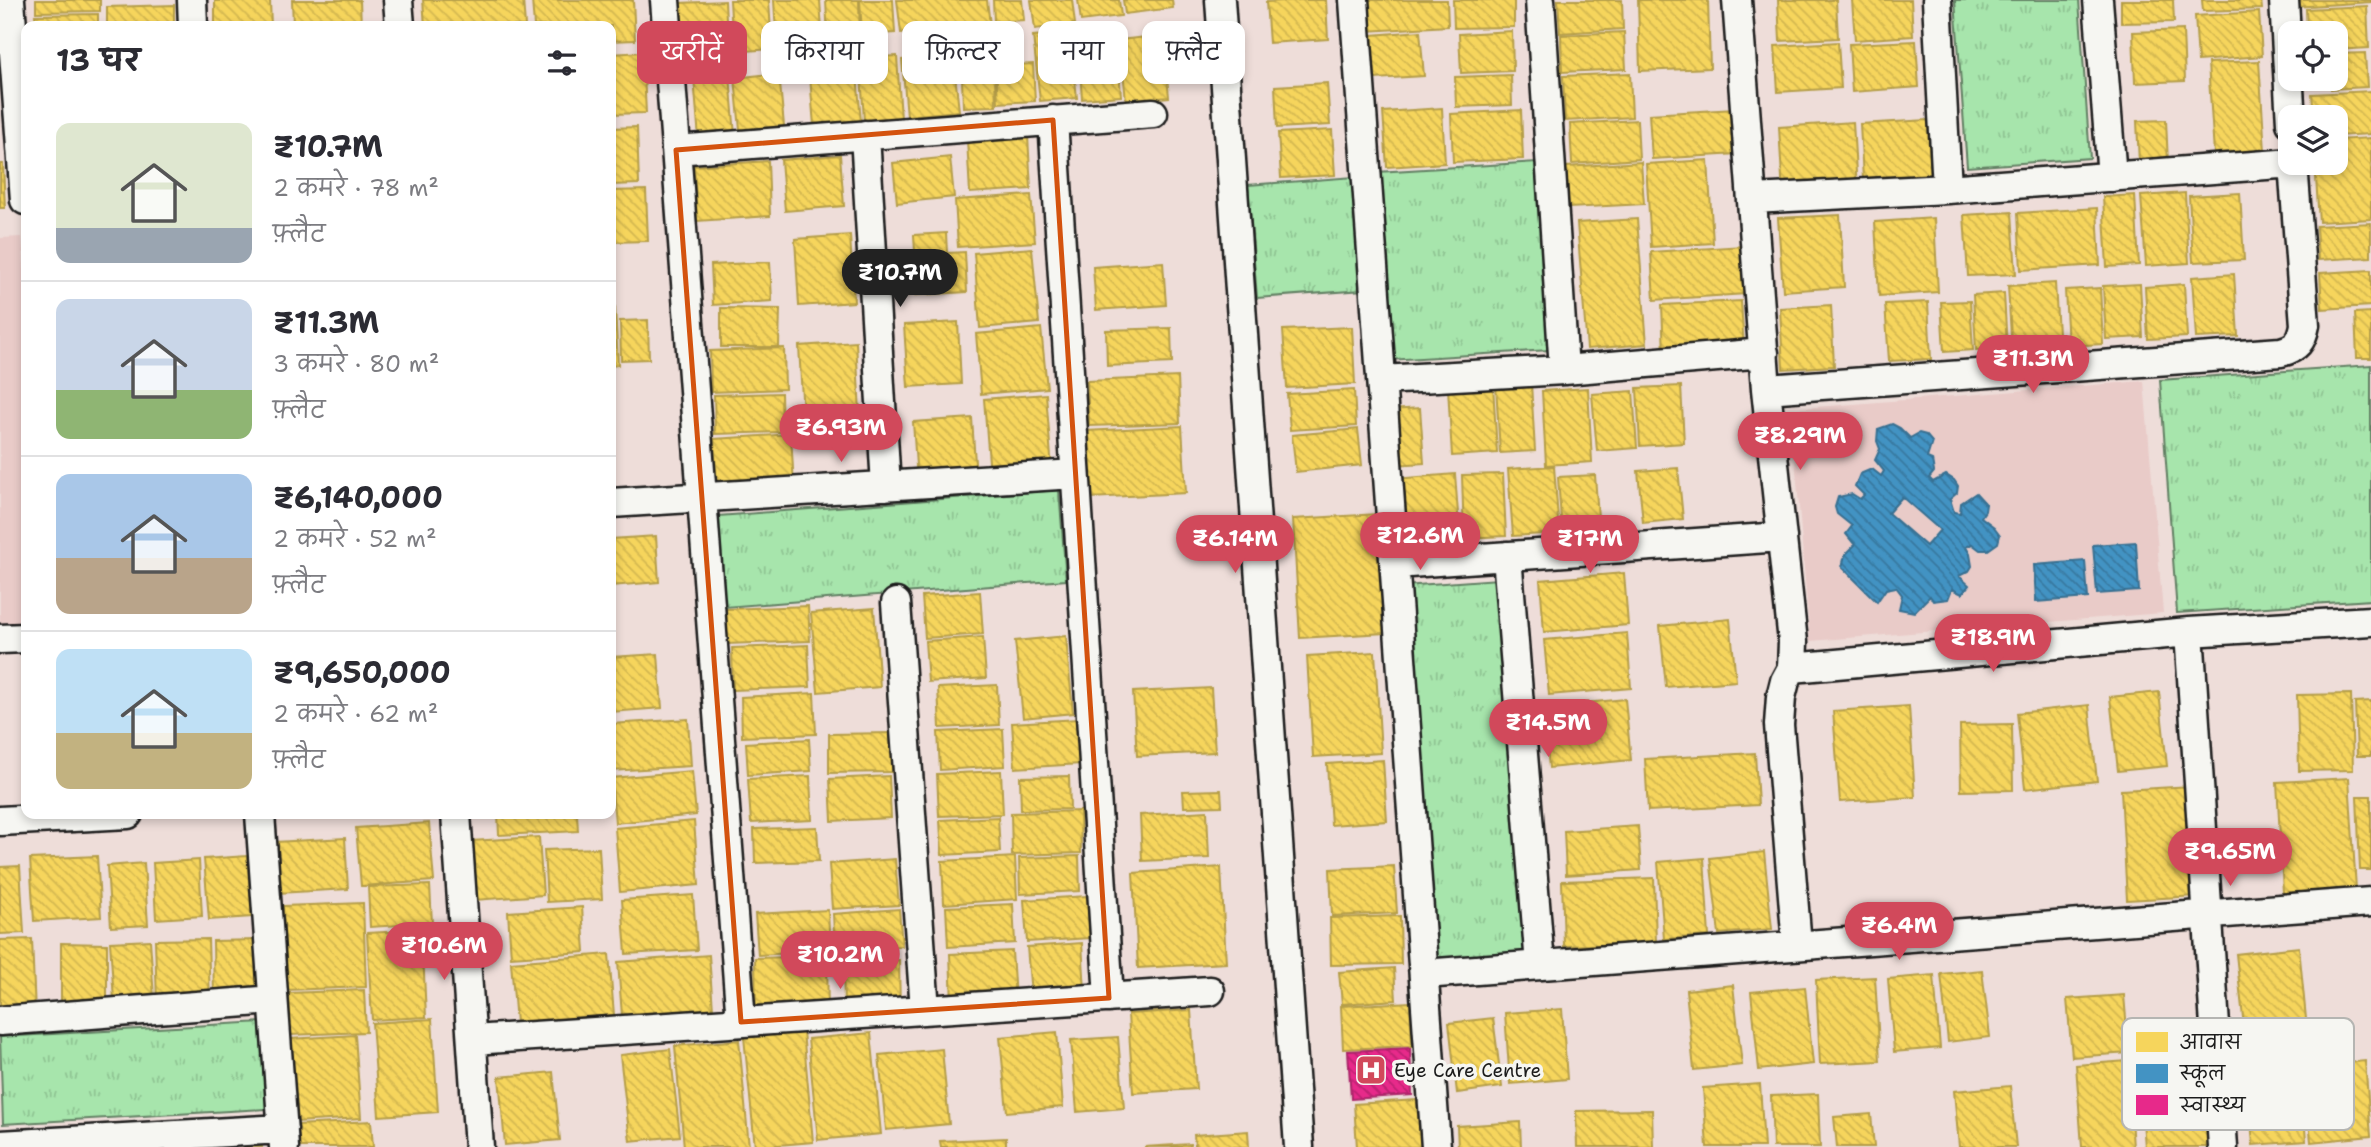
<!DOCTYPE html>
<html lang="hi">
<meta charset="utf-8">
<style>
body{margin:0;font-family:"Shantell Sans","Playpen Sans Deva",sans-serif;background:#f7f7f7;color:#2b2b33;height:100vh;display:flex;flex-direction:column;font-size:26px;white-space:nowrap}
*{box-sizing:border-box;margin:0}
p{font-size:23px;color:#7c7c81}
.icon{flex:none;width:38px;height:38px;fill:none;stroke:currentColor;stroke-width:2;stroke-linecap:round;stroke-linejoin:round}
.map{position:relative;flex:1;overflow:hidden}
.details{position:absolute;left:21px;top:21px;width:595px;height:798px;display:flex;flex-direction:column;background:#fff;border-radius:14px;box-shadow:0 4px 10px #0003}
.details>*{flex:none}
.hud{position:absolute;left:637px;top:21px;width:665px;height:63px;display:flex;gap:14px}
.buttons{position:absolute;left:2278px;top:21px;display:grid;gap:14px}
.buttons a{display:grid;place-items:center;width:70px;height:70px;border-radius:14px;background:#fff;box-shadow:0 4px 10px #0003;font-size:35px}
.price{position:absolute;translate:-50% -60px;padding:0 16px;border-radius:24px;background:#d1495b;color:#fff;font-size:23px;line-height:46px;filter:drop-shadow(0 2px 4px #0008)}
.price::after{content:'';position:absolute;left:50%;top:42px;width:21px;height:16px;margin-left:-10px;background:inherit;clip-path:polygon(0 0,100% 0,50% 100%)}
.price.on{background:#222;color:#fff}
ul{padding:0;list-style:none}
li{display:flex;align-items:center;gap:21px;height:175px;padding:0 35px}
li+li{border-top:2px solid #e1e1e2}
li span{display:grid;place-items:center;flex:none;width:196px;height:140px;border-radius:14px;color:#555}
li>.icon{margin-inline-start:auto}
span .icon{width:84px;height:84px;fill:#fffc;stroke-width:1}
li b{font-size:30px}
h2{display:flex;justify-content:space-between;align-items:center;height:84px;padding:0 35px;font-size:30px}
.tag{padding:0 24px;border-radius:14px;background:#fff;box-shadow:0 4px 10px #0003;font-size:24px;line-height:63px}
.tag.on{background:#d1495b;color:#fff}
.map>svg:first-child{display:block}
.built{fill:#e9cbc8}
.grass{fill:url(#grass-tufts);stroke:#628064;stroke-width:2}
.homes{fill:url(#homes-back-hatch);stroke:#b59e49;stroke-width:2}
.schools{fill:url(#schools-back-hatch);stroke:#376f91;stroke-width:2;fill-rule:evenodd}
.health{fill:url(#health-back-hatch);stroke:#aa2569;stroke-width:2}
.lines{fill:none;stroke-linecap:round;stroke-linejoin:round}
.minor-casing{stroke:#1c1c1c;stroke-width:33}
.minor{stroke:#f6f6f2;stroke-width:28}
.marked{fill:none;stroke:#d4530e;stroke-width:5;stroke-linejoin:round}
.labels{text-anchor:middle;stroke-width:7;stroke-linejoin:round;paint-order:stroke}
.poi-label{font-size:19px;fill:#1c1c1c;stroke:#f6f6f2;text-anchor:start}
.key{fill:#f6f6f2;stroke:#b5b5b2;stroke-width:2}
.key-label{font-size:19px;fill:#1c1c1c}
</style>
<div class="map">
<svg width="2371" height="1147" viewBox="0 0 2371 1147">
<defs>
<pattern id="grass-tufts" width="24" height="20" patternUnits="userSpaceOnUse" patternTransform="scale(1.75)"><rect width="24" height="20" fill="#a7e5ac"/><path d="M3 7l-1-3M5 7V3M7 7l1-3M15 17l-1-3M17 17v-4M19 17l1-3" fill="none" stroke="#8fc493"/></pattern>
<pattern id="homes-back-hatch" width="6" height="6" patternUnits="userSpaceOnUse" patternTransform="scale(1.75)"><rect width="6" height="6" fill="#f6d55c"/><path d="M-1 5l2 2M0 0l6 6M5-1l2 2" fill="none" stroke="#d2b64f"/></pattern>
<pattern id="schools-back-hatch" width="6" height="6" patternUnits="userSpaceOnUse" patternTransform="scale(1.75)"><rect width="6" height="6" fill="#4393c3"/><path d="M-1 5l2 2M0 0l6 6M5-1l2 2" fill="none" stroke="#37779e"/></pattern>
<pattern id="health-back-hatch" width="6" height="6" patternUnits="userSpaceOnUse" patternTransform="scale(1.75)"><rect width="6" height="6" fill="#e7298a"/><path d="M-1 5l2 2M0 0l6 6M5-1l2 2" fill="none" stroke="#ba2270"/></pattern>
</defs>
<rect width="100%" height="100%" fill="#eeddd9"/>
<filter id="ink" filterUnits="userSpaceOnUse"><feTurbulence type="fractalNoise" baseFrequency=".0143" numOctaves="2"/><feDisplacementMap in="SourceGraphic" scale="14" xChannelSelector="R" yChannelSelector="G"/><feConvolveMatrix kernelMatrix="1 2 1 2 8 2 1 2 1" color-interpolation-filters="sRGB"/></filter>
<g filter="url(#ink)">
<path class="built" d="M22,237L26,292V633L0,635V238Z
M2144,381L2163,613L1810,641L1791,409Z"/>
<path class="grass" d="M1955,0H2079L2090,158L1967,167Z
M1538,162L1550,350L1389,360L1377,172Z
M1354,177L1363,290L1257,298L1248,185Z
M2371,365V600L2177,613L2160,380Z
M1059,490L1066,580L725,607L718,516Z
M1498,579L1526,953L1433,960L1404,586Z
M262,1022L266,1109L3,1124L0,1037Z"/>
<path class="homes" d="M36,0H100V11L36,12Z
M270,0L271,26H215V1Z
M292,0H360L361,26H293Z
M423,0H523L525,26H425Z
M532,0H633L635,40L611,41V26H534Z
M730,0H769L772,49L733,52Z
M774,0H820L823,46L777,49Z
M826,0H859L860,40L828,41Z
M860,0H893L895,33L862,35Z
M897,0H987L990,25L901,33Z
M993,0H1022L1024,20L994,22Z
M1031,0H1072L1075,24L1035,29Z
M1078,0H1119L1121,16L1081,21Z
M1123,0H1172L1173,8L1125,14Z
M1300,0H1326L1328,39L1269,43L1266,2Z
M1366,0H1447L1448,26L1367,31Z
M1453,0H1514V27L1454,28Z
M1558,0H1622L1623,29L1560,33Z
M1638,0H1708L1710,68L1640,71Z
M1778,0H1836L1838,38L1780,41Z
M1852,0H1911L1913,36L1855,40Z
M2121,0H2173L2174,22L2121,23Z
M2202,0H2261L2262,9L2203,11Z
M2294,0H2371V2L2294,7Z
M725,1L728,55L682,58L679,3Z
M174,5V26H107V7Z
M2367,6L2369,48L2336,50V33H2307L2306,9Z
M2259,12L2262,56L2198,61L2195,16Z
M98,14V26H36L35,15Z
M2183,30L2185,81L2135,83L2133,32Z
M1420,31L1424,76L1375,79L1372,35Z
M1512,31L1513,71L1461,73L1459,34Z
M1624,32L1626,69L1562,72L1561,35Z
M1070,33L1077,98L1040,101L1033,36Z
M1163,35L1169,97L1126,101L1120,40Z
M1117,41L1121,96L1082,99L1078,44Z
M1916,41L1919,87L1852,92L1849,44Z
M1838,42L1841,88L1778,92L1775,46Z
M994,49L996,106L963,107L961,51Z
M643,52L646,113L611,114V54Z
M2365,53L2367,87L2331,89L2330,79H2336V54Z
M953,55L959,111L907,116L902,60Z
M897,56L901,119L864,121L860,58Z
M856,61L861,123L814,126L809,64Z
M2259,61L2265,151L2214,154L2208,63Z
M1033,64L1035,101L998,103L996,66Z
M779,73L784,126L740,130L735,78Z
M1630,73L1632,117L1565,121L1563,76Z
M730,75L735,136L699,139L694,78Z
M1511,75L1512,105L1456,107L1455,77Z
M1327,83L1330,125L1277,128L1275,86Z
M2371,91V134L2336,136V117H2314L2312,94Z
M1442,108L1445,163L1387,167L1383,112Z
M1735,109L1738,154L1652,159L1649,114Z
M1521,110L1523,159L1453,162L1451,114Z
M1637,120L1639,159L1572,164L1570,124Z
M1928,120L1931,176L1863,180L1860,124Z
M2166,120L2168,163L2139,164L2137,121Z
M1853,122L1857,190L1783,195L1779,127Z
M637,127L639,184L611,185V128Z
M1332,130L1335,175L1281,178L1278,133Z
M1028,136L1031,189L970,193L967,140Z
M2371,138V219L2319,222L2315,163H2336V140Z
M840,155L844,206L785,211L781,160Z
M950,157L954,197L897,203L893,163Z
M1708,160L1713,243L1651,247L1646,164Z
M768,161L770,216L697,221L694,166Z
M1641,162L1644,204L1569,208L1566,167Z
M0,164H3L5,208H0Z
M646,190L648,241L611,242V191Z
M2185,193L2189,263L2146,266L2141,196Z
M2240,193L2244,260L2193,262L2189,196Z
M1031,195L1035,242L958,247L955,200Z
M2135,195L2139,265L2107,267L2103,197Z
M2097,208L2100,265L2021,270L2018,213Z
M2012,212L2016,274L1968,276L1964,215Z
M1840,215L1844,287L1783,291L1778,218Z
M1934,218L1938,292L1879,296L1875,222Z
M1637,219L1647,344L1587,349L1577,223Z
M2371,223V257L2318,260L2316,226Z
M946,233L947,253L965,252L967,292L902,296L899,253L915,252L914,235Z
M850,235L854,302L799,306L795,239Z
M1743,246L1746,294L1654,300L1651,252Z
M1032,248L1039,323L980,328L974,253Z
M770,262L772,301L713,305L711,265Z
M1163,262L1166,305L1096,310L1093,267Z
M2371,270V306L2322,309L2320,273Z
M2234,274L2238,336L2196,338L2192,277Z
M2055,283L2059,350L2012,353L2008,286Z
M2140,284L2143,337L2106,339L2103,286Z
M2184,284L2187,337L2148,339L2145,287Z
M2100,288L2103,344L2068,346L2065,290Z
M2004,293L2007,348L1976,350L1973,295Z
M1741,301L1744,349L1664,354L1662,305Z
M1970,301L1973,350L1944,352L1941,302Z
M1928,302L1931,359L1889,361L1885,304Z
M1831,305L1834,366L1783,369L1780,308Z
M611,307H615L618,365L611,366Z
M721,308L780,309L779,347H721Z
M2371,312V358H2357L2355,313Z
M648,320L649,359L621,360L620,321Z
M958,322L961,384L908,387L904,325Z
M1352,327L1355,384L1287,388L1283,330Z
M1041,328L1047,388L981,394L976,334Z
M1171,328L1172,363L1107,366L1106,330Z
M856,342L861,430L804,433L799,346Z
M784,348L785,389L711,392L710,351Z
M1178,377L1180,423L1089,426L1087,381Z
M1531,383L1535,451L1500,453L1496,385Z
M1493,385L1497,453L1452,456L1448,388Z
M1681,386L1684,443L1640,446L1637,388Z
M1588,388L1592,462L1546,465L1542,391Z
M1354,390L1356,426L1290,430L1287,394Z
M1633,391L1637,448L1597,451L1592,394Z
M781,393L782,432L715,434L714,395Z
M1046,394L1052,470L990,475L984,399Z
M1420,408L1424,463L1394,465L1391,410Z
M972,418L976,478L917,481L913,422Z
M1182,426L1186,493L1090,498L1086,431Z
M1358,429L1362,465L1296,472L1292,435Z
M791,434L794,486L717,490L714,439Z
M1554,466L1559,533L1513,536L1508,469Z
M1678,468L1683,519L1643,523L1638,471Z
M1455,474L1460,540L1400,545L1395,479Z
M1503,474L1506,536L1464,538L1462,475Z
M1595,475L1599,532L1562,534L1558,477Z
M1378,514L1385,633L1300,638L1293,519Z
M656,536L659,582L611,586V539Z
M1624,573L1628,625L1544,632L1540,580Z
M980,592L983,634L925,638L922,596Z
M808,606L810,641L727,644L726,609Z
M874,608L880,687L818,692L811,613Z
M1730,619L1736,681L1666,687L1660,626Z
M1627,633L1631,688L1549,695L1544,640Z
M1066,636L1073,713L1023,718L1015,641Z
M983,637L986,678L928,682L925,641Z
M808,645L810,687L733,690L732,648Z
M1375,652L1381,753L1313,757L1307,656Z
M658,654L662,708L611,712V657Z
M997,685L999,725L940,728L938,688Z
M1211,688L1215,752L1137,756L1133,692Z
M2159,692L2167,766L2118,771L2110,697Z
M814,693L816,734L742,737L741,697Z
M2351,694L2353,770L2299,771L2297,695Z
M1625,699L1631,760L1549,768L1543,707Z
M2371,701V756H2357L2355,702Z
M2089,705L2097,781L2025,789L2017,713Z
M1909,706L1915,797L1840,802L1833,711Z
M688,719L691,766L611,771V724Z
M1078,719L1081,764L1015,768L1012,723Z
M2012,724L2013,790L1961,791L1960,725Z
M1003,729L1005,766L940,770L938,732Z
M892,733V772L829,773V734Z
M809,739L811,771L748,775L746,743Z
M1755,753L1758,805L1648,811L1645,759Z
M1383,760L1387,821L1331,825L1327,764Z
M692,771L696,815L615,823L611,778Z
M1001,771L1003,814L939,816L937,774Z
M810,776L812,820L751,823L748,779Z
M889,776L891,818L832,821L830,779Z
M1069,776L1070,809L1021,810L1020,777Z
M2349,778L2356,889L2283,893L2277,782Z
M2192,786L2198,896L2127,900L2121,790Z
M1221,790L1222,806L1184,807L1183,791Z
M2357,796H2371V870H2360Z
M1080,811L1081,853L1012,855L1011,813Z
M1207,811L1209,858L1142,861L1140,815Z
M498,814H577L578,831L499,835Z
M998,817L1000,852L942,855L940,820Z
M694,821L699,885L620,892L615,828Z
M429,823L434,881L361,886L356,828Z
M1638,826L1641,870L1566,875L1564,831Z
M817,827L819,861L755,863L754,829Z
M539,837L543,895L475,900L471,841Z
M345,838L348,889L278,893L275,842Z
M599,848L602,899L547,902L544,850Z
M1764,852L1772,929L1719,934L1710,858Z
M97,856L101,917L34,921L30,859Z
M247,856L252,917L209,920L204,859Z
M1079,856L1080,891L1020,894L1019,858Z
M1015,857L1017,899L944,904L942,861Z
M1704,858L1709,936L1664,939L1658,862Z
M895,859L899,905L832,909L829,864Z
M199,860L202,916L156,919L153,863Z
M144,863L148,925L111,927L107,866Z
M20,866L24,933L0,934V867Z
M1394,866L1397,913L1332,916L1330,869Z
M1221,867L1226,963L1138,968L1133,873Z
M1654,878L1656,943L1564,946L1562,881Z
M430,885L432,923L370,927L368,887Z
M693,895L697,950L626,954L622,900Z
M1087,896L1090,938L1027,942L1024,900Z
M363,903L366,987L286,990L283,906Z
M1013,904L1015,943L948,947L946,907Z
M582,907L585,952L511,957L508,912Z
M899,909L902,946L835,951L833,914Z
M828,910L830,951L758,955L755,914Z
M1400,916L1401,964L1331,965L1330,918Z
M422,930L426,1017L372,1020L367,933Z
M32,939L35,1013L0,1015V940Z
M208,939L210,1002L157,1004L155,940Z
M150,940L154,998L114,1000L110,942Z
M257,940L258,999L214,1000L213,941Z
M61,943L107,944V1007L61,1006Z
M1082,943L1085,991L1031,995L1027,947Z
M2299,947L2307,1029L2245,1036L2236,954Z
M1012,951L1015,1000L952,1003L950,954Z
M609,954L614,1015L516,1023L511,962Z
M709,955L713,1009L622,1016L618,962Z
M827,956L828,1014L756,1015L755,958Z
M843,960H899L900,1009H844Z
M1394,968L1396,1000L1342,1004L1339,972Z
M1982,970L1990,1037L1948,1042L1941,974Z
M1934,975L1940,1048L1894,1052L1888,979Z
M1875,977L1880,1061L1820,1064L1816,980Z
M1733,985L1742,1065L1694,1070L1686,990Z
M1805,987L1813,1064L1759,1070L1751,992Z
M364,990L366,1032L290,1035L289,993Z
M2124,995L2129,1053L2072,1057L2067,999Z
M1410,1002L1412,1046L1343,1049L1341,1006Z
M1562,1009L1567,1079L1510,1084L1505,1013Z
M1191,1010L1196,1089L1133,1093L1128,1014Z
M1493,1018L1502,1087L1457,1093L1449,1023Z
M432,1019L438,1112L379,1116L372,1023Z
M803,1031L813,1142L755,1147L744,1037Z
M1057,1032L1063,1107L1007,1112L1000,1037Z
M871,1033L881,1134L818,1140L808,1039Z
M355,1035L361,1118L296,1122L290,1039Z
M1118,1037L1124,1108L1077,1112L1071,1040Z
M739,1040L749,1147H684L675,1046Z
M670,1049L680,1136L630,1141L620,1055Z
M942,1049L949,1124L886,1130L879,1055Z
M2127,1061L2133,1147H2082L2076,1065Z
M2365,1061L2371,1136L2311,1142L2304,1067Z
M2300,1067L2306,1141L2253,1145L2247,1072Z
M553,1072L560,1140L505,1145L499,1077Z
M1760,1084L1764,1147H1707L1703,1088Z
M2010,1086L2016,1147H1959L1954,1091Z
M2206,1091L2209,1147H2145L2141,1095Z
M1818,1094L1820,1147H1773L1771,1096Z
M1417,1100L1421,1147H1357L1354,1104Z
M1652,1110L1653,1147H1577L1576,1111Z
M1871,1114L1874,1147H1837L1834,1117Z
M371,1121L373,1147H299L297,1125Z
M1520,1122L1521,1147H1458L1457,1126Z
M1248,1131L1249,1147H1195L1194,1135Z
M1006,1138V1147H941L940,1141Z
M262,1144V1147H218Z
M1190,1144V1147H1144Z"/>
<path class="schools" d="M1892,424L1900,428L1910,438L1919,433L1926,435L1932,442L1927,458L1932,460L1934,472L1929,478L1933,482L1946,475L1954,480L1958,486L1957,493L1950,499L1954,512L1960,513L1961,503L1976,493L1986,504L1985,511L1981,517L1994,527L2000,535L1998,543L1988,550H1980L1972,544L1966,547L1970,554L1972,566L1969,571L1959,576L1969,585L1962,594L1952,589L1948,599L1933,601L1930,596L1914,612L1899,609L1902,595L1896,587L1886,589L1877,602L1842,567L1845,555L1855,545L1846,534L1852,526L1837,514L1835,507L1838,497L1852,494L1860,499L1864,495L1855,486L1860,474L1872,469L1881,476L1884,471L1875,460L1880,449L1877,441L1878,429ZM1902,497L1940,530L1926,546L1888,513Z
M2136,542L2139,591L2097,594L2093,545Z
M2085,561L2088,598L2036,602L2034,565Z"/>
<path class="health" d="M1410,1048L1412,1095L1351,1099L1348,1051Z"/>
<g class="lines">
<g class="minor-casing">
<path id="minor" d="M10,0L25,200
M192,0L193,26
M398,0L400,26
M665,0L741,1022
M1220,0L1299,1147
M1354,0L1436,1147
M1540,0L1564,370
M1737,0L1766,389L1793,642L1792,668L1785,681L1781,697L1779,725L1797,945
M1937,0L1947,189
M2098,0L2112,177
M2284,0L2291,123
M1053,120L1109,998
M865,135L886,486
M676,150L1153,113
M1752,199L1947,189L2293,163
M1381,380L1564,370L1764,353
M1766,389L2281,352C2297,348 2302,341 2305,325L2293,163
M611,503L1075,474
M1507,556L1540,965
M1395,564L1782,537
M896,603L925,1010
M2189,632L2223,1147
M0,639L26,638
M1792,668L2189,632L2371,621
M260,814L284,1147
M456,814L479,1147
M0,821L128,814
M1424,974L2371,902
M0,1021L273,1000
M473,1040L1210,991
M0,1145L283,1129"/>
</g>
<use href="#minor" class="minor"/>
</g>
</g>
<path class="marked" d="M1053,120L1109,998L741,1022L676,150Z"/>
<defs>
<g id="hospital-square" transform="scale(1.575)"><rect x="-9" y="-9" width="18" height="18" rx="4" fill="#d1495b" stroke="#f6f6f2"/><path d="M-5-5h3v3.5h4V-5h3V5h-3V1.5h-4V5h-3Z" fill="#fff"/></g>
</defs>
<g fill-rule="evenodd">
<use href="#hospital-square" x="1371" y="1070"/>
</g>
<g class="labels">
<g class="poi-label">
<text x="1394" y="1077">Eye Care Centre</text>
</g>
</g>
<rect x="2122" y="1018" width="232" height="112" rx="10" class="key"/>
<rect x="2136" y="1032" width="32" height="20" fill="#f6d55c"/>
<rect x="2136" y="1064" width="32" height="19" fill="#4393c3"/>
<rect x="2136" y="1095" width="32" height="20" fill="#e7298a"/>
<g class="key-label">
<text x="2180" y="1049">आवास</text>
<text x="2180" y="1080">स्कूल</text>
<text x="2180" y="1112">स्वास्थ्य</text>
</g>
</svg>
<div class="buttons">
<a><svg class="icon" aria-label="locate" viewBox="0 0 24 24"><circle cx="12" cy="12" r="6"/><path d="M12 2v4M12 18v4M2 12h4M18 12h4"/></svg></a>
<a><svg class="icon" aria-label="layers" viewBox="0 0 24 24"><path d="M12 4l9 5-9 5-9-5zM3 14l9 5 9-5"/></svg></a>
</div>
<b class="price on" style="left:900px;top:309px">₹10.7M</b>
<b class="price" style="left:2033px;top:395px">₹11.3M</b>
<b class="price" style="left:841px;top:464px">₹6.93M</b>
<b class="price" style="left:1800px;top:472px">₹8.29M</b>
<b class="price" style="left:1420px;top:572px">₹12.6M</b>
<b class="price" style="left:1235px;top:575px">₹6.14M</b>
<b class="price" style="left:1590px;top:575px">₹17M</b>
<b class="price" style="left:1993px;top:674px">₹18.9M</b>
<b class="price" style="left:1548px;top:759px">₹14.5M</b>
<b class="price" style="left:2230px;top:888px">₹9.65M</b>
<b class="price" style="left:1899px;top:962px">₹6.4M</b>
<b class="price" style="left:444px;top:982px">₹10.6M</b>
<b class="price" style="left:840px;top:991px">₹10.2M</b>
<div class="hud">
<a class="tag on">खरीदें</a>
<a class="tag">किराया</a>
<a class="tag">फ़िल्टर</a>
<a class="tag">नया</a>
<a class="tag">फ़्लैट</a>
</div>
<section class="details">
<h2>13 घर<svg class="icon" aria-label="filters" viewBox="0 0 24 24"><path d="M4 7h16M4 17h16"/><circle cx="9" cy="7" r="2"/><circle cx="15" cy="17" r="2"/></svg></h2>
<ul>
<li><span style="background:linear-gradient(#dfe7d0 75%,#9aa5b1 0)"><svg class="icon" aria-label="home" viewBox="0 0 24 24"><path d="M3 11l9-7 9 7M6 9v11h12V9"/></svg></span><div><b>₹10.7M</b><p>2 कमरे · 78 m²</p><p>फ़्लैट</p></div></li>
<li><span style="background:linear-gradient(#c9d6e8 65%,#8fb573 0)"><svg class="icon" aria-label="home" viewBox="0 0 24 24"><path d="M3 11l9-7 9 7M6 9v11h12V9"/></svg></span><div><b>₹11.3M</b><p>3 कमरे · 80 m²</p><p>फ़्लैट</p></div></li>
<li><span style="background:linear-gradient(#a9c7e8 60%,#b9a48a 0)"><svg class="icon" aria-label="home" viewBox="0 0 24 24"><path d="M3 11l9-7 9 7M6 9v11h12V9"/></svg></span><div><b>₹6,140,000</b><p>2 कमरे · 52 m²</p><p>फ़्लैट</p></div></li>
<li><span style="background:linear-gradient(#bfe0f5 60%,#c2b280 0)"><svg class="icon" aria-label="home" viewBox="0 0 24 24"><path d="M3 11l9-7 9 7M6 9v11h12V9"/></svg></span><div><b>₹9,650,000</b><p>2 कमरे · 62 m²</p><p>फ़्लैट</p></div></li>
</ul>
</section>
</div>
